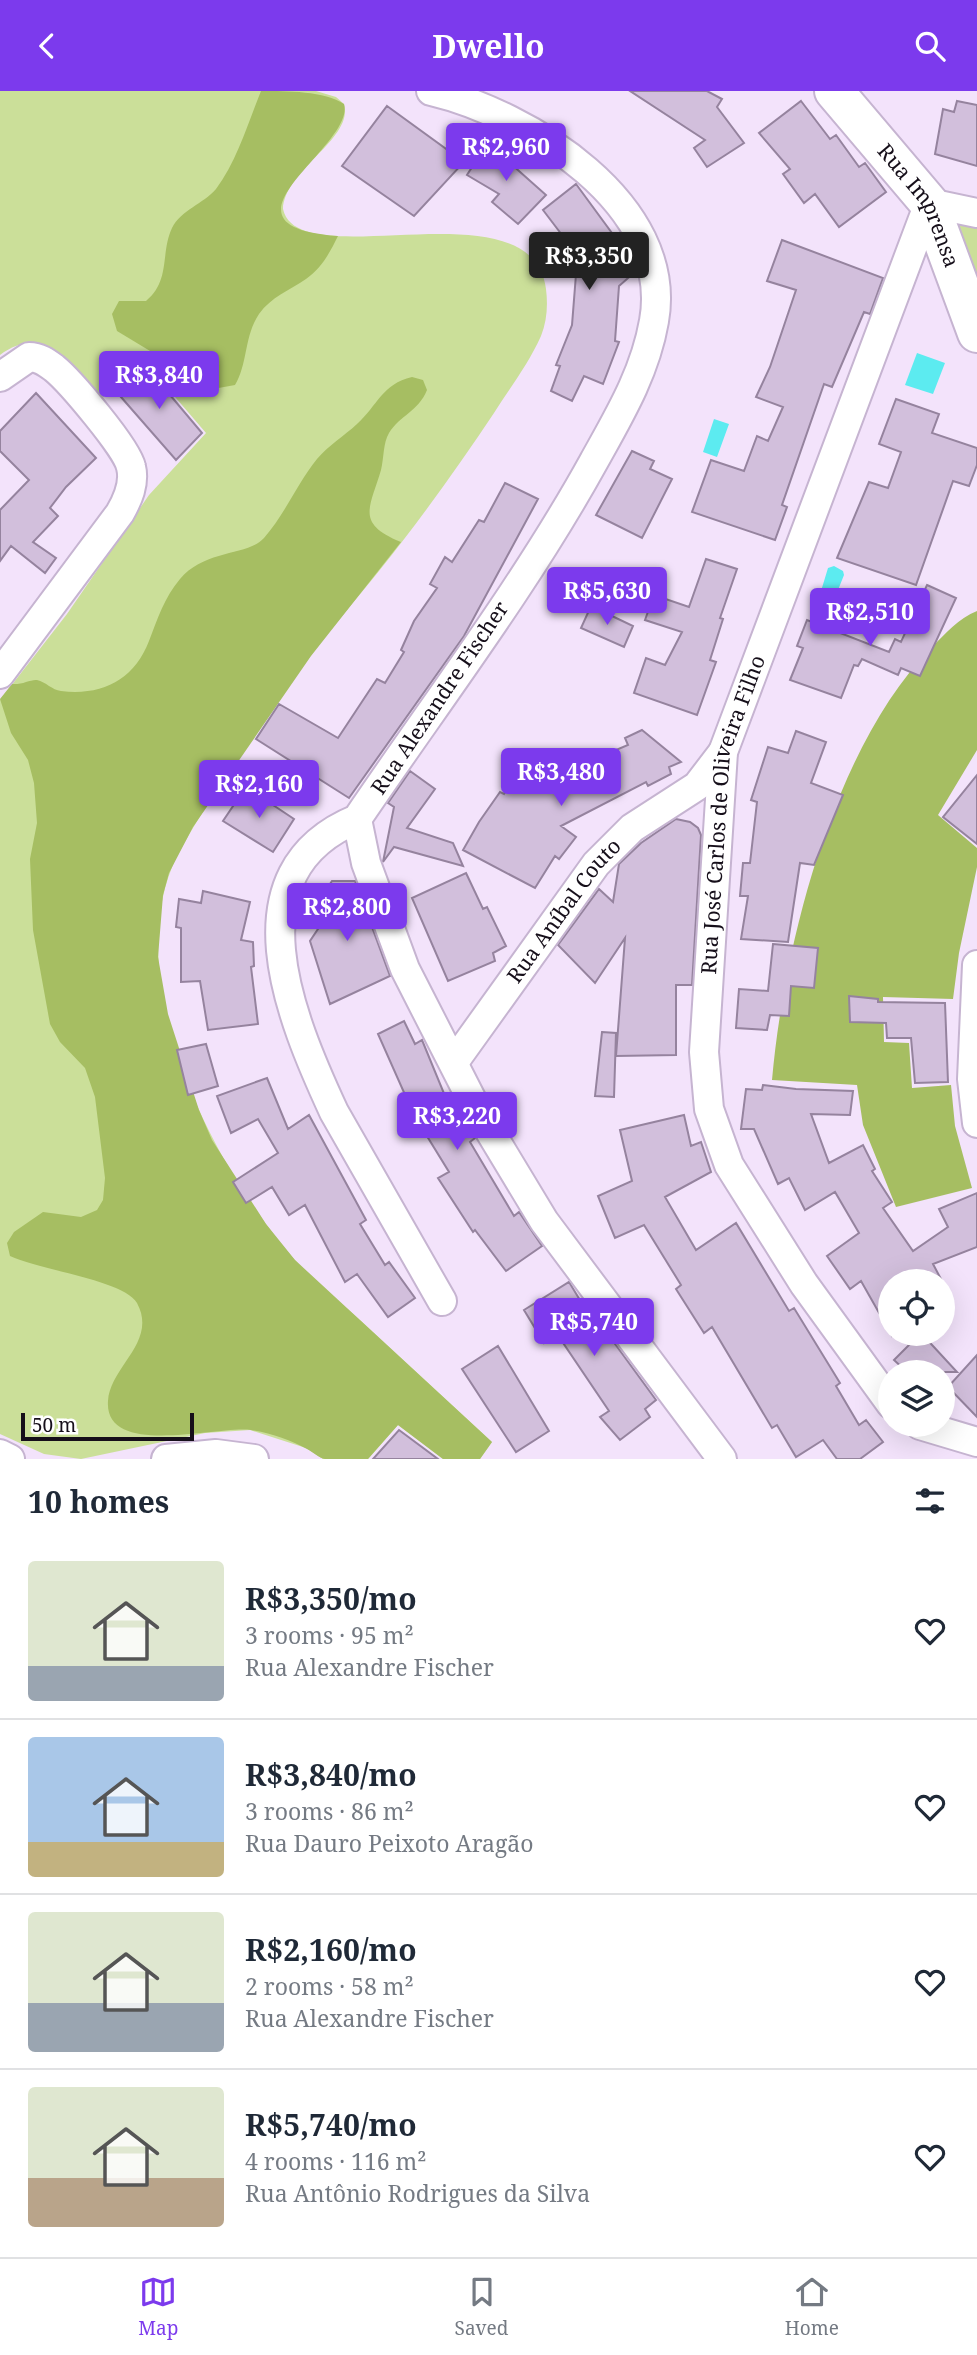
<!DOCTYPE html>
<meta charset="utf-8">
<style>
body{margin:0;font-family:"Noto Serif",serif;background:#f6f6f7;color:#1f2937;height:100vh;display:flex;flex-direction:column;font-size:26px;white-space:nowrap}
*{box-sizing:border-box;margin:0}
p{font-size:23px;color:#747a83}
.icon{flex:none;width:38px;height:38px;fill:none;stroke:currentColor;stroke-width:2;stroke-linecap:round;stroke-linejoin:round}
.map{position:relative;height:1368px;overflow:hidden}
.sheet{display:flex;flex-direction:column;background:#fff;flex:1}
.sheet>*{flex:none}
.buttons{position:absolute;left:878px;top:1178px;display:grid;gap:14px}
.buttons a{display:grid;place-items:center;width:77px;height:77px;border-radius:50%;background:#fff;box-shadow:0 7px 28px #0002;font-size:35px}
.scale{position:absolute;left:21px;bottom:18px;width:173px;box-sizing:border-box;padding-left:7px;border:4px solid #160f1a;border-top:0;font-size:19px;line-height:24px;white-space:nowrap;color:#160f1a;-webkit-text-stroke:5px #fff;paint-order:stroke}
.price{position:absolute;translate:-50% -60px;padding:0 16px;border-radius:7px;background:#7c3aed;color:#fff;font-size:23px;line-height:46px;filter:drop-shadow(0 2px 4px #0008)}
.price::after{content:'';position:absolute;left:50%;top:42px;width:21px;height:16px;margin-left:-10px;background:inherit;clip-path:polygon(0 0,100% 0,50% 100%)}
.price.on{background:#222;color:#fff}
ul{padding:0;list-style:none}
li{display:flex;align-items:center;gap:21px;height:175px;padding:0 28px}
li+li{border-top:2px solid #e0e1e3}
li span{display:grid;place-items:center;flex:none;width:196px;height:140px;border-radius:7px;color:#555}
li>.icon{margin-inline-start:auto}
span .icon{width:84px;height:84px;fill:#fffc;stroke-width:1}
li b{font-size:30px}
h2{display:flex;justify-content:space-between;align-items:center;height:84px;padding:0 28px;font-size:30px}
header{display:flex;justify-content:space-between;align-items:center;height:91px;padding:0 28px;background:#7c3aed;color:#fff;font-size:32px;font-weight:700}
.tabs{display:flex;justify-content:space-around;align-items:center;height:98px;border-top:2px solid #e0e1e3;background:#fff;font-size:19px;color:#747a83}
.tabs a{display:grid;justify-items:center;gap:4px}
.tabs .on{color:#7c3aed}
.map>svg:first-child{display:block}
.green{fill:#cbdf99}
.forest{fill:#a6be62}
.water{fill:#5cebf0}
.building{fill:#d2bfdc;stroke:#95839e;stroke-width:2}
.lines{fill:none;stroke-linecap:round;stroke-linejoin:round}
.street-casing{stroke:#c6b4d1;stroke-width:32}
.secondary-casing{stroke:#c6b4d1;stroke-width:42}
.street{stroke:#fff;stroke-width:28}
.secondary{stroke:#fff;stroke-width:38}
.labels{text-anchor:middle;stroke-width:5;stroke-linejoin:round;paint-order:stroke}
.street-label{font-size:21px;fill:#160f1a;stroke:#fff}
</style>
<header><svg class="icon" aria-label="back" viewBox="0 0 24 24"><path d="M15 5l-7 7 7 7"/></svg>Dwello<svg class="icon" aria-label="search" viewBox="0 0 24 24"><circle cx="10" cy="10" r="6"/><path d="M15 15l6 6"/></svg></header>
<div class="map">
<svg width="977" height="1368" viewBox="0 0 977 1368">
<rect width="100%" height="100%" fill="#f3e3fb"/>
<path class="green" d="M0,0H316L336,6L344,13C354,48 285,78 283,118C298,187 532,90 546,198C548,214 547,230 541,245C529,272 510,297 494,322C458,376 420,429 379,480C356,509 331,537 309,567C263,631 215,695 177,765C117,887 212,1075 294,1168C313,1190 338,1209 360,1229C404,1270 448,1310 492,1351L480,1368H443L398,1334L368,1368H323L306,1357L250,1339L205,1342L81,1368L44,1363L0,1343V609L67,523L149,404L206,342L145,271L103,306C73,275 44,231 0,264Z
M977,130V227L948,131Z"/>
<path class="forest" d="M261,0C287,0 325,0 344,13C356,55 201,135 338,145C330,161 322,177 306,188C290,199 271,206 259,223C244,245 248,272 235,294L213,298L117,240L112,223L119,210H146C171,189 160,163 172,137C181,119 203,113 216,98C237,70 248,32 261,0Z
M412,286L423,289L427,299C418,321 400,324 389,342C383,352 384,367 381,379C370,417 355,432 401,451L311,565L193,736L169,782L163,804L158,866L168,923L199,1019L212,1049L266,1133L295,1169L492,1351L480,1368H443L398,1334L368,1368C354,1368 339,1368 325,1368C319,1367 313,1361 307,1358C291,1349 270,1342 251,1339C219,1334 104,1368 108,1310C110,1275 158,1251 137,1212C124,1189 39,1179 10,1165L7,1152L14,1141L43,1121L81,1126L97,1119L103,1109L105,1087L95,1006L85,977L60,951L50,933L33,839L30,768L37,732L34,692L28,669L11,642L0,608L12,593C22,594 31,588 37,589C46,591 52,599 61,600C102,605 134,589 149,550C158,527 164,507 180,488C205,458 248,465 264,447C285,423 297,393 317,368C329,354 344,345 357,333C378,314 382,293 412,286Z
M977,520V659L938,724L977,757V776L959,862L953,908L883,906L884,951L909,952L912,997L951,994L955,1035L972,1097L896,1116L863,1034L857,994L772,989C784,853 834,655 932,556C945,543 959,527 977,520Z"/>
<path class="water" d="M917,262L945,272L933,303L905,294Z
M714,328L729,333L717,366L703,361Z
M834,475L843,480L844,484L832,514L824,518L818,510L828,477Z"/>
<path class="building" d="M630,0H707L722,8L717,16L744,52L707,76L694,57L705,49Z
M801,10L830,48L836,44L859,76L865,72L886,101L839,136L815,103L804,112L783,83L790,78L759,42Z
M957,10L977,14V75L935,63L943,18L954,21Z
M387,15L464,71L414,125L342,75Z
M489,50L513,67L510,72L546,104L518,133L492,111L499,103L467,84Z
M576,93L631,168L635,181L619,195L615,250L619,251L603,293L584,285L572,310L551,300L560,275L556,274L572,234L578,158L575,161L543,119Z
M782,149L883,187L870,223L864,221L832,296L824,293L782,414L787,416L775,449L692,421L711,369L744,380L757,345L768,350L783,316L756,306L770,276L796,199L767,190Z
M144,273L202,342L176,369L114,298Z
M36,302L96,367L66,396L50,417L58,425L33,451L56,467L45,482L11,455L0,470V419L29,389L0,360V340Z
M896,308L939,323L932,342L977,357V374L969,395L953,390L916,494L837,467L869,391L888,397L901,361L879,353Z
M632,360L654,370L650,378L672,388L642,447L596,424Z
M505,392L538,408L464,545L349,707L256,648L279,613L338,647L377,588L385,592L404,561L401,559L414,530L437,497L430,493L445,466L452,471L479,429L484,431Z
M706,468L737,478L720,527L723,528L710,569L716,571L697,624L634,602L646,567L665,574L682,541L645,529L654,504L689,516Z
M927,494L956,507L920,585L901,577L898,584L862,568L858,575L854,574L841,607L790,589L803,557L797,555L807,529L889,561L895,548L901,551Z
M591,515L633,535L624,556L581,537Z
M642,639L681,671L669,676L671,683L648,695L646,691L561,735L576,746L559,768L555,765L535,797L463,759L479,731L500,701L504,703L515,685L538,700L569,686L566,680L628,654L625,647Z
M796,640L826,651L811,692L843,704L814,774L800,772L788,851L741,848L748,805H740L743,772H750L757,711L751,709L768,656L788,662Z
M410,680L435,698L407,737L453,752L463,775L394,756L383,771L394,716L388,712Z
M977,684V753L943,726Z
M246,696L294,728L273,761L223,730Z
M676,728L690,731L698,737L701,744L692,894H676V964L616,965L625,847L595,892L558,854L599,798L613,811L619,773L641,752Z
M466,782L483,818L487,816L506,855L493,862L495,870L448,890L412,807Z
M332,790H355L390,885L330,913L310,850L326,826L317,813Z
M203,800L250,811L241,849L253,851L254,875L251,876L258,933L208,939L200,890L181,891V837L176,836L179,808L201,812Z
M773,853L818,857L814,897L791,895L789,925L770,924L767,939L736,937L739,898L768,900Z
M849,905L878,908V911L945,912L948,991L915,992L911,947H887L886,932L850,931Z
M404,930L415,953L422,949L445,1005L448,1003L475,1047L470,1051L514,1125L519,1121L542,1155L506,1180L475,1139L473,1141L438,1087L449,1081L414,1024L378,943Z
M602,941L616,942L614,1006L595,1005Z
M206,953L218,995L188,1004L177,959Z
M267,987L288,1038L309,1024L366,1129L360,1133L385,1174L389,1171L415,1207L388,1226L357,1183L345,1191L305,1114L289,1124L272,1096L246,1112L233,1091L278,1062L258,1028L231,1042L217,1005Z
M763,994L796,998L853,1000L850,1024L811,1023L829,1072L863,1054L875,1078L872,1080L892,1111L883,1117L913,1160L948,1136L939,1118L977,1102V1156L933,1173L942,1190H891V1243L861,1190L850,1198L827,1165L859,1142L835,1101L805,1119L789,1087L778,1093L754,1038H741L746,998L762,999Z
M684,1024L691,1055L701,1051L711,1081L665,1106L696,1159L736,1132L789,1220L794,1217L840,1292L836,1295L859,1334L866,1329L883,1351L860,1368H837L823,1349L796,1366L777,1334L772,1337L712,1236L704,1242L676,1198L681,1194L644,1134L615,1147L598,1105L632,1090L620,1039Z
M569,1191L592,1229L596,1227L656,1309L645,1318L650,1326L620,1349L600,1326L609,1320L557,1243L544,1252L524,1219Z
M921,1242L957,1281H907L894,1269Z
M498,1255L549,1340L516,1361L462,1278Z
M977,1264V1326L948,1296Z
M399,1339L438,1368H373Z"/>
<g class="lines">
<g class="street-casing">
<g id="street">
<path d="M431,0C528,23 675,113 654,230C645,282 619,325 594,370C525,495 437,610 357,728C228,781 291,928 334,1021L442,1210"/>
<path d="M0,286L29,266C39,266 46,271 54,277C70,290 127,357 131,376C135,392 128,408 120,422L0,583"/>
<path d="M357,728L366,772L405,878L477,1019L544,1130L722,1368"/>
<path d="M977,874L972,988L977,1032"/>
<path id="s1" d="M454,971L596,773L632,737L697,695L723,661"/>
<path id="s2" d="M891,1313L804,1193L729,1074L709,1018L704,961L723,661L929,112L977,122"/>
<path d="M920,1334L977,1351"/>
<path d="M0,1363L10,1368"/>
<path d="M166,1368L216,1363L254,1368"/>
</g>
</g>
<g class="secondary-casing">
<g id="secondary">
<path id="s3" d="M834,0L929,112L977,242"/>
</g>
</g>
<use href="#street" class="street"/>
<use href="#secondary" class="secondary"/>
</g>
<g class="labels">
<g class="street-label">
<text dy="7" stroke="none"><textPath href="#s3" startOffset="144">Rua Imprensa</textPath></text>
<text transform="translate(440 607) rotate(-56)" y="7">Rua Alexandre Fischer</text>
<text dy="7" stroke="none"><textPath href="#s2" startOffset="646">Rua José Carlos de Oliveira Filho</textPath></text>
<text dy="7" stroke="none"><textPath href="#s1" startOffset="187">Rua Aníbal Couto</textPath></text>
</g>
</g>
</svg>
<div class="buttons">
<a><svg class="icon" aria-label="locate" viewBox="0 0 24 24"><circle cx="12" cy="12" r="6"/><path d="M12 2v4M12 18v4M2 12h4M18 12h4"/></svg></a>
<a><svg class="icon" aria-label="layers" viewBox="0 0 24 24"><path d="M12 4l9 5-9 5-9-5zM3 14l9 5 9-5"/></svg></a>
</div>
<div class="scale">50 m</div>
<b class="price" style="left:506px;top:92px">R$2,960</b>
<b class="price on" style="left:589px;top:201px">R$3,350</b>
<b class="price" style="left:159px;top:320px">R$3,840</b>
<b class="price" style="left:607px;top:536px">R$5,630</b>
<b class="price" style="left:870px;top:557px">R$2,510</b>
<b class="price" style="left:561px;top:717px">R$3,480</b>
<b class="price" style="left:259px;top:729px">R$2,160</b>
<b class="price" style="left:347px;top:852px">R$2,800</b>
<b class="price" style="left:457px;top:1061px">R$3,220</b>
<b class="price" style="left:594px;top:1267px">R$5,740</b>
</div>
<section class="sheet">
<h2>10 homes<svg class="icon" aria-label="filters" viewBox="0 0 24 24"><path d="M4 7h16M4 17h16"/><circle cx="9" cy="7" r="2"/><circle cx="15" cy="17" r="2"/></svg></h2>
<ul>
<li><span style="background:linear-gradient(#dfe7d0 75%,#9aa5b1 0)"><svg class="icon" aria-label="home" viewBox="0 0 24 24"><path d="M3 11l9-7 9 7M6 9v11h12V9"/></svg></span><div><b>R$3,350/mo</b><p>3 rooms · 95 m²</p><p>Rua Alexandre Fischer</p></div><svg class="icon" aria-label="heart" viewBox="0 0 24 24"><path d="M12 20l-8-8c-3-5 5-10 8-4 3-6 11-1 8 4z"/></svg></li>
<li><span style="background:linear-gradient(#a9c7e8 75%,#c2b280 0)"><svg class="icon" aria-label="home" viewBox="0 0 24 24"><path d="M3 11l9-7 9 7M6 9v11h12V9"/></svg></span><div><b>R$3,840/mo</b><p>3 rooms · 86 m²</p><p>Rua Dauro Peixoto Aragão</p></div><svg class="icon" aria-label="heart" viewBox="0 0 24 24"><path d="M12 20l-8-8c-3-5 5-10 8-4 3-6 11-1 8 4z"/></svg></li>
<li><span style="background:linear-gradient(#dfe7d0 65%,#9aa5b1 0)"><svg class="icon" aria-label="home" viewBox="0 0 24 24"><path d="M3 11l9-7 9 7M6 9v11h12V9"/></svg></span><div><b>R$2,160/mo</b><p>2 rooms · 58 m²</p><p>Rua Alexandre Fischer</p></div><svg class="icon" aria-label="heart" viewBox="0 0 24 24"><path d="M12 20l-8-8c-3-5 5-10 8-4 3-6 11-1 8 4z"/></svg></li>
<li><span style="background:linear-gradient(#dfe7d0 65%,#b9a48a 0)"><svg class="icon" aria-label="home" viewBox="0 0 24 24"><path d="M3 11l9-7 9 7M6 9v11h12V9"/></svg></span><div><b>R$5,740/mo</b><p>4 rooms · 116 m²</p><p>Rua Antônio Rodrigues da Silva</p></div><svg class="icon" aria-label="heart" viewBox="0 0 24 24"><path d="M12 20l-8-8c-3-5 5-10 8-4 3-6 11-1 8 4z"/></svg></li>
</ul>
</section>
<nav class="tabs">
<a class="on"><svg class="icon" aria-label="map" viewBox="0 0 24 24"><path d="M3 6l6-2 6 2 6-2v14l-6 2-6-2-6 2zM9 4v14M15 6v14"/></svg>Map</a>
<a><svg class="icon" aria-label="saved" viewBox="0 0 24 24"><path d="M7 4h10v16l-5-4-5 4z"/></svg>Saved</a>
<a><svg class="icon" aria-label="home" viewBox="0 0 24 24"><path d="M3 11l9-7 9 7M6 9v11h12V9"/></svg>Home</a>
</nav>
